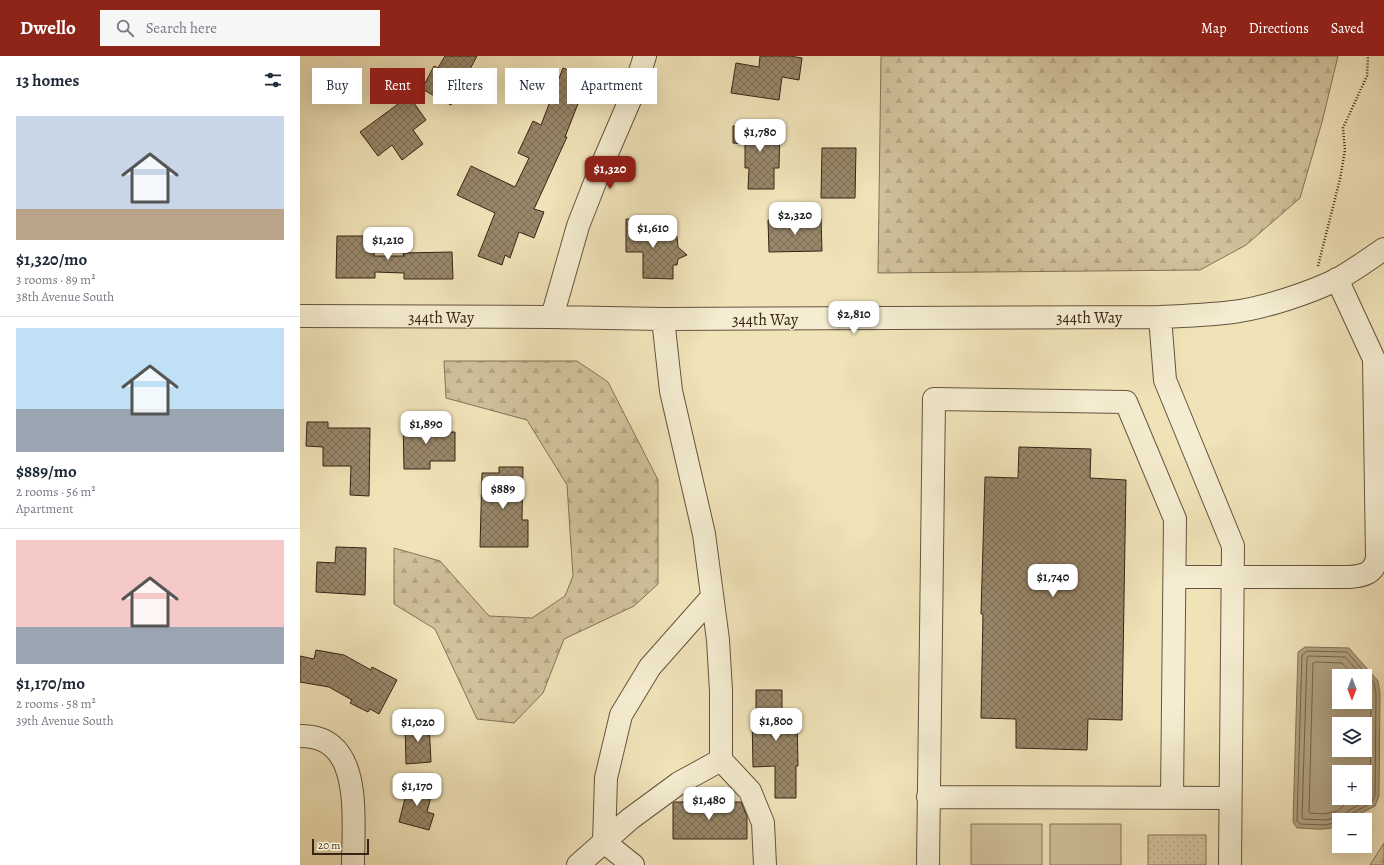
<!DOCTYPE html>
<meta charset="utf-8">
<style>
body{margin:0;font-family:Alegreya,serif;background:#f6f6f7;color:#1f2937;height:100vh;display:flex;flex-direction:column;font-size:15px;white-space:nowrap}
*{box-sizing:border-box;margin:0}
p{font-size:13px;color:#747a83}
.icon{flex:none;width:22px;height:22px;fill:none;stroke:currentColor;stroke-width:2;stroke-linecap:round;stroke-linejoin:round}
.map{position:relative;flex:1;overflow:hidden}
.side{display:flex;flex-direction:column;background:#fff;width:300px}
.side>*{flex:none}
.banner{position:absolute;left:12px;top:12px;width:380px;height:36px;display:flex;gap:8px}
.needle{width:26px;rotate:180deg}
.controls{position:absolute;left:1032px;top:613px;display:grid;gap:8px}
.controls a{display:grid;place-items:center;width:40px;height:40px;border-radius:0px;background:#fff;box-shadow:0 4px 16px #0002;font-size:20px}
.scale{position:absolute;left:12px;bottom:10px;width:57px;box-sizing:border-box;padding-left:4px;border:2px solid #382315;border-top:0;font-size:11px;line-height:14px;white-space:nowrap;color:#382315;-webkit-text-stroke:3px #f5edd1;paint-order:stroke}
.price{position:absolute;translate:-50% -34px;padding:0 9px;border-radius:8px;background:#fff;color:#222;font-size:13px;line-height:26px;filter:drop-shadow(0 1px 2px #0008)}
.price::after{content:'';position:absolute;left:50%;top:24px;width:12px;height:9px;margin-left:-6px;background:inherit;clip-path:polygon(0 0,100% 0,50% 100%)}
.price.current{background:#8f2418;color:#fff}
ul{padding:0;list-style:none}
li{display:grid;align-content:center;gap:8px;height:212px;padding:0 16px}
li+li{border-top:1px solid #e0e1e3}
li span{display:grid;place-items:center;height:124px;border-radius:0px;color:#555}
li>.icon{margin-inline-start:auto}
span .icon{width:72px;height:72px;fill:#fffc;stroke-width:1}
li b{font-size:17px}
h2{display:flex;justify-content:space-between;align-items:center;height:48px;padding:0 16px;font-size:17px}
.chip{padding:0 14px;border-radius:0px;background:#fff;box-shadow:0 4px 16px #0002;font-size:14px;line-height:36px}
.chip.current{background:#8f2418;color:#fff}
header{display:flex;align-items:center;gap:24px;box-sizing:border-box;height:56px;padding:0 20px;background:#8f2418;color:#fff}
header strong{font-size:19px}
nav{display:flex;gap:22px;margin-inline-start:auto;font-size:14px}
.search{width:280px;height:36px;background:#f6f6f7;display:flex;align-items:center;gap:10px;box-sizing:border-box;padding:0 14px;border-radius:0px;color:#747a83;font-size:15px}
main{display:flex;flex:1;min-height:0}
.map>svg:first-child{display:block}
.forest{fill:url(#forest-firs);stroke:#847258}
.park{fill:url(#park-dots);stroke:#847258}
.pitch{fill:#d1c29c;stroke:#847258}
.water{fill:#b1a281;stroke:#816f56;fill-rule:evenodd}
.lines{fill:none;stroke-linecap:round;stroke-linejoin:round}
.shore{stroke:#74624b;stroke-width:1}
.building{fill:url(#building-cross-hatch);stroke:#382315}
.minor-casing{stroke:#66533e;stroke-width:24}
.path{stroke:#382315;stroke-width:2.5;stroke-dasharray:1 2;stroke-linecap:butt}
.minor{stroke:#f5edd1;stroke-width:22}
.labels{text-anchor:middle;stroke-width:3;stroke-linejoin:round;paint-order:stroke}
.street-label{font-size:16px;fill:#382315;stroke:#f5edd1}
</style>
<header>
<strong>Dwello</strong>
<div class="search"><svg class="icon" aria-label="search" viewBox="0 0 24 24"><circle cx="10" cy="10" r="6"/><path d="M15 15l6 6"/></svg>Search here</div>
<nav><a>Map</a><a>Directions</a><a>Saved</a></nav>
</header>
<main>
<section class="side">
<h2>13 homes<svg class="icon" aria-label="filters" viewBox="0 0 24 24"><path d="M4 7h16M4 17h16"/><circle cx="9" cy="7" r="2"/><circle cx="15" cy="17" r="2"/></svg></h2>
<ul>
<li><span style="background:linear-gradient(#c9d6e8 75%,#b9a48a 0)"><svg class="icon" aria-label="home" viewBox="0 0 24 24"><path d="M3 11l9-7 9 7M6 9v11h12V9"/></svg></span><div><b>$1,320/mo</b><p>3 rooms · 89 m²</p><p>38th Avenue South</p></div></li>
<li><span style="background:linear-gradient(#bfe0f5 65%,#9aa5b1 0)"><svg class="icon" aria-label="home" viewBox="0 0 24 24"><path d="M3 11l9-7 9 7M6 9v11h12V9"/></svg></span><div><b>$889/mo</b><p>2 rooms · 56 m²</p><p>Apartment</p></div></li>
<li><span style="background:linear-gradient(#f6c9c9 70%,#9aa5b1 0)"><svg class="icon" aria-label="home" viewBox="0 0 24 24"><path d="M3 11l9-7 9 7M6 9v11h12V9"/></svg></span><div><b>$1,170/mo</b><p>2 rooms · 58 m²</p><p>39th Avenue South</p></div></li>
</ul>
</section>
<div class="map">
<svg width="1084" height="809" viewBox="0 0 1084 809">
<defs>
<pattern id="forest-firs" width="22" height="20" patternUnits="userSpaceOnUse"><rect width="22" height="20" fill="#d1c29c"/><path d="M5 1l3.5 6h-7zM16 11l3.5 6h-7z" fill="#b4a686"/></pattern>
<pattern id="park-dots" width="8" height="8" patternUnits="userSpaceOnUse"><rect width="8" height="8" fill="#d1c29c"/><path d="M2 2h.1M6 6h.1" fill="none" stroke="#b4a686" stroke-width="1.8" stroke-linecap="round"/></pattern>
<pattern id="building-cross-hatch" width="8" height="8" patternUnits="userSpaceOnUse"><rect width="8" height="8" fill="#98876a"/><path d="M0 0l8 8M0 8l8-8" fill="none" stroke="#7d6e56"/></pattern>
</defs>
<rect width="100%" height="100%" fill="#f0e3b8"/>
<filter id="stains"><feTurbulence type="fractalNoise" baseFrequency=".005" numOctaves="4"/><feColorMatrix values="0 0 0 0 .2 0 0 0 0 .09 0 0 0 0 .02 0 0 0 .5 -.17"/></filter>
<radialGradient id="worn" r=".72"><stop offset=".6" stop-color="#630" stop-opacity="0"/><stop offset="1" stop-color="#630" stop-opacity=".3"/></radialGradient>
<path class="forest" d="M581,0H1038L1022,66L1000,142L946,189L900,214L578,217Z
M144,305H277L308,326L358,424V528L334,550L264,583L243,637L214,667L177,663L135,573L94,548V492L140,505L189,560L232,562L265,540L273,520L267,429L227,364L146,342Z
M1084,787V809H1070Z"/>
<path class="park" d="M848,779H906V809H848Z"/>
<path class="pitch" d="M671,768H742V809H671Z
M750,768H821V809H750Z"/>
<path class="water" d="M1005,591L1049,592L1078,625L1080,637L1079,740L1075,750L1048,764H1039V769C1027,776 1010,772 997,772L993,766L998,596ZM1039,620H1065V646H1039ZM1039,668H1065V694H1039ZM1039,716H1065V742H1039Z"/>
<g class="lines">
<path class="shore" d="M1054,620L1042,607L1015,606L1013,607L1009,756L1010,757L1024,758L1038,755L1044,749L1057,742
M1062,620L1045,601L1009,600L1007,601L1002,761L1003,763L1025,764L1042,761C1049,751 1065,749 1070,738L1071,638L1069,629L1065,624
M1039,766L1025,769L1000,768L997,765L1002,599L1007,595L1047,596L1074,627L1076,638L1075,739L1071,747L1049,759L1047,764"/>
</g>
<path class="building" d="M145,0H177L151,49L122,33L134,10L138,12Z
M460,0H490L502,2L499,24L482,21L479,44L431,37L436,7L459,11Z
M263,12L288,22L265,81H267L234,153L244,156L234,182L219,176L210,202L205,199L202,209L178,200L195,157L157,139L171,110L215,131L229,102L218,97L233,65L241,69Z
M109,40L126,64L113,74L123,88L102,104L92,89L78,100L60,76Z
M433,70H480L479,112H474V133H448L449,112H445V88L433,87Z
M522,92H556L555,142H521Z
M326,163H351L352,179L377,180L378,191L387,199L378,203L377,209H373V223L343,222V196H326Z
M521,163L522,195L469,196L468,164Z
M37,180H75L74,200H104L103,197L152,196L153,223H104V217L75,216V222H36Z
M103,365H130V376H155V405H130V413H104Z
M7,366H28V372H70L69,440L50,439L51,410H23V391L6,390Z
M719,391L791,393L790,422L826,424L822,664L788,663L787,694L716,692V663L681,662L683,558H681L685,421L718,422Z
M199,411H223L222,464H228V491H180L182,417H199Z
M36,491L66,492L65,539L16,536L17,506L35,507Z
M16,594L44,599L71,614L72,611L97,624L79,658L70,653L68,656L50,647L52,644L29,631L0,626V600L14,603Z
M456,634H482V660H497L498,710H496V742H475V710L453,711L452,660H456Z
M129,667L131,706L106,708L105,668Z
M109,727L133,733L127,756L134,758L129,774L99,766Z
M375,746H441L447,760V783H373V747Z"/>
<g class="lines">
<g class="minor-casing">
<path id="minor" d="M0,260L252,261L363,263L860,261C885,260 909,259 933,256C964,252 1010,237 1038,223C1054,214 1069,203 1084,193
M252,261L278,170L299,116L333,37L345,0
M860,261L865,324L933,490L930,809
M875,521H1049C1063,520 1074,518 1077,502L1074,303L1037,223
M0,680C11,680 23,682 32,690C60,713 53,775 53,809
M421,704L450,735L463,767L465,809
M628,741L930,742
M304,786L306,722L321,659L350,611L412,541
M304,786L333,809
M278,809L330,763L379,727L421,704V635L418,584L404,478L371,335L363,263
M628,809L634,343L826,346L875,463L872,742"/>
</g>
<path class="path" d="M1018,210L1040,123L1045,94L1043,72L1067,20L1068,0"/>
<use href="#minor" class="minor"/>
</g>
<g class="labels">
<g class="street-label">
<text x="141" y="267">344th Way</text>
<text x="789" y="267">344th Way</text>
<text x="465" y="269">344th Way</text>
</g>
</g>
<rect width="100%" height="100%" filter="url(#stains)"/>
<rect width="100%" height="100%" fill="url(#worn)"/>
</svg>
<div class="controls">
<a><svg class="needle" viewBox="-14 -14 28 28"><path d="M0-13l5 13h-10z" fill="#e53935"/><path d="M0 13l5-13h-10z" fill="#747a83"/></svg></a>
<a><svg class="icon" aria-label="layers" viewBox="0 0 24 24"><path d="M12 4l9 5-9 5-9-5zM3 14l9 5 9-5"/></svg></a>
<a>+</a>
<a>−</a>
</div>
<div class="scale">20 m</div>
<b class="price" style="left:460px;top:97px">$1,780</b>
<b class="price current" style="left:310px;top:134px">$1,320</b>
<b class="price" style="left:495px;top:180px">$2,320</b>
<b class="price" style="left:353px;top:193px">$1,610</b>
<b class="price" style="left:88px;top:205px">$1,210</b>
<b class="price" style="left:554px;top:279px">$2,810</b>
<b class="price" style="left:126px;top:389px">$1,890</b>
<b class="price" style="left:203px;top:454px">$889</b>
<b class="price" style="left:753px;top:542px">$1,740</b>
<b class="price" style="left:476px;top:686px">$1,800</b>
<b class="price" style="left:118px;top:687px">$1,020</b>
<b class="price" style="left:117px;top:751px">$1,170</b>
<b class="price" style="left:409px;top:765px">$1,480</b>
<div class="banner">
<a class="chip">Buy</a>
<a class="chip current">Rent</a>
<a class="chip">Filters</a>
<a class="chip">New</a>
<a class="chip">Apartment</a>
</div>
</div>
</main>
